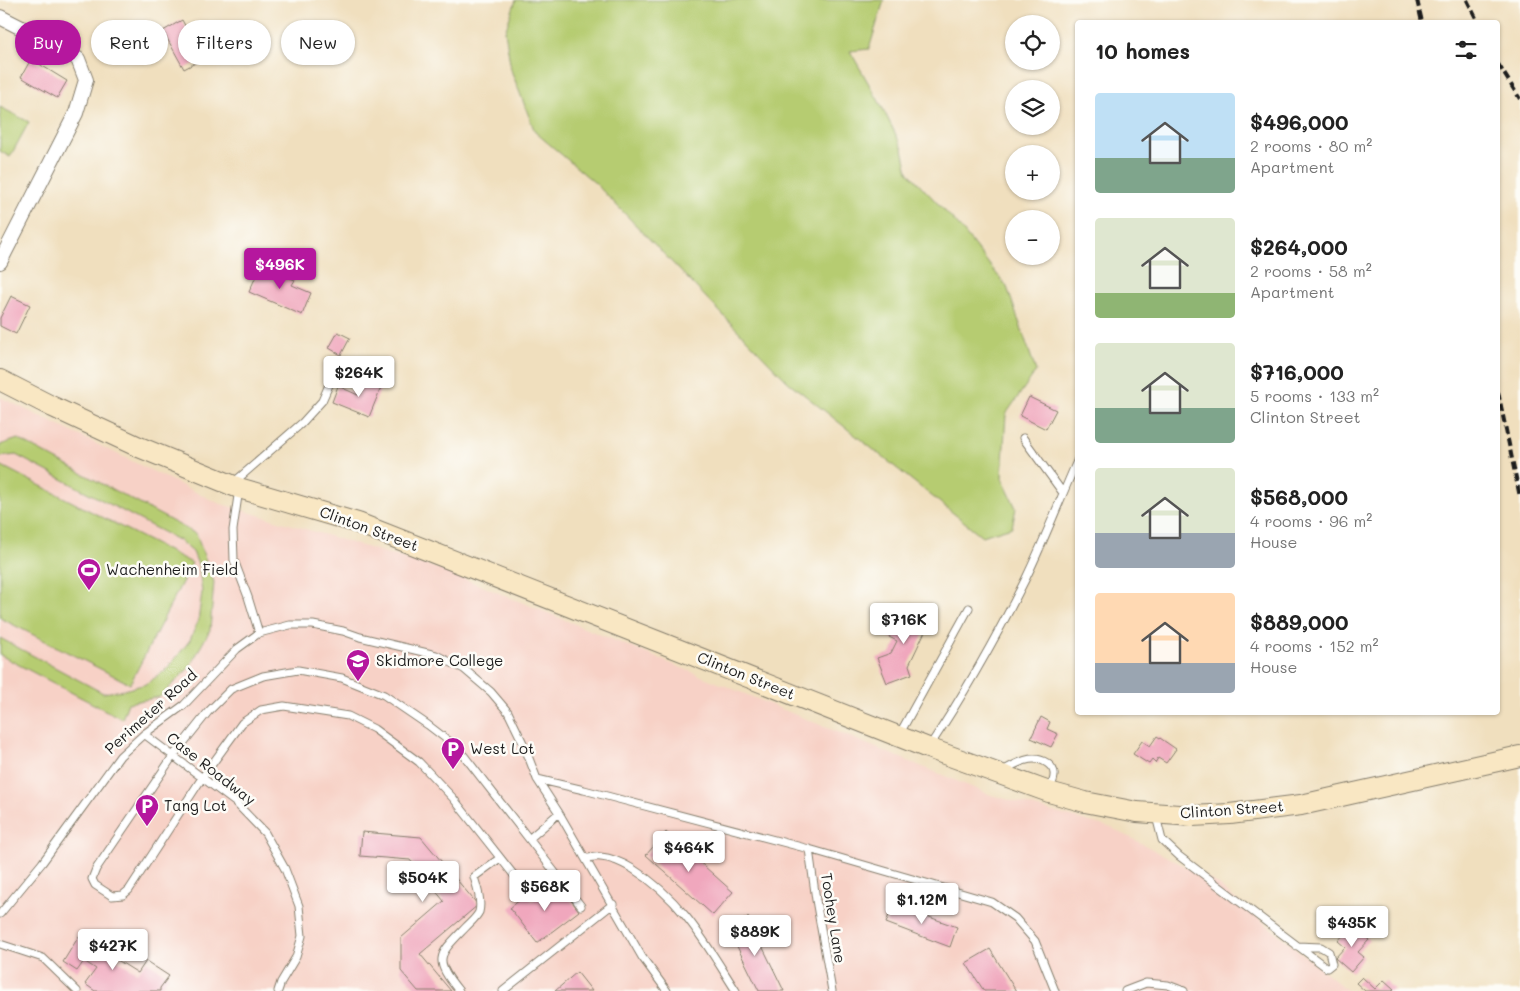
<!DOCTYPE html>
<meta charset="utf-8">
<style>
body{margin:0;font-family:Mali,sans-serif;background:#f2f2f2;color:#222;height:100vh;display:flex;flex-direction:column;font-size:19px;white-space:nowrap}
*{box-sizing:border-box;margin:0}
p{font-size:16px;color:#767676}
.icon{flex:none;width:28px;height:28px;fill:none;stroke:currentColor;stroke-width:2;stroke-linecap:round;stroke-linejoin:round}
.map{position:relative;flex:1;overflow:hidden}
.drawer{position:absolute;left:1075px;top:20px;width:425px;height:695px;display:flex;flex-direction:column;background:#fff;border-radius:5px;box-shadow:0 1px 4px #0004}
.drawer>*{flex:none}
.hud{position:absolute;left:15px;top:20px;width:475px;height:45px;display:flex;gap:10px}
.buttons{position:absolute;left:1005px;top:15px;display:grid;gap:10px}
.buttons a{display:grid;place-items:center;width:55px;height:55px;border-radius:50%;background:#fff;box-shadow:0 1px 4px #0004;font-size:25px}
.price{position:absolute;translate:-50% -42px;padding:0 11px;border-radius:5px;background:#fff;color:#222;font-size:16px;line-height:32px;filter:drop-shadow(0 1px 2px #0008)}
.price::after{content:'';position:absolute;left:50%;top:30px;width:15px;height:11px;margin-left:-8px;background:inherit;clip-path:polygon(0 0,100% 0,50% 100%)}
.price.active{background:#b5179e;color:#fff}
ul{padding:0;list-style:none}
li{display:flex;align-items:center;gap:15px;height:125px;padding:0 20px}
li span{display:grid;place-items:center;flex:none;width:140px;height:100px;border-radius:5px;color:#555}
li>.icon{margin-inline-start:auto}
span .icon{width:60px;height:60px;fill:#fffc;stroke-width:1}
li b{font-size:21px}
h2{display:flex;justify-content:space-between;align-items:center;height:60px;padding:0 20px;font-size:21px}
.tag{padding:0 18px;border-radius:22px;background:#fff;box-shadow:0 1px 4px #0004;font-size:18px;line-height:45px}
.tag.active{background:#b5179e;color:#fff}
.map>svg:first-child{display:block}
.built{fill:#f7d1c6}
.green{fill:#b6cc71;stroke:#697446}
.building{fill:#f0a7bd}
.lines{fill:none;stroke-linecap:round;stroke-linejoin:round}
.lane-casing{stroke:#867e6d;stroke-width:9}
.street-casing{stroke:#867e6d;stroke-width:16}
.secondary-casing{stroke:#867e6d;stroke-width:22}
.lane{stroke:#fff;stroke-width:7}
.street{stroke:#fff;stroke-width:14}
.secondary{stroke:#f9e7c3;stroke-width:20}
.rail{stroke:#1c1c1c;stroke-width:4;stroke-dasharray:8 4;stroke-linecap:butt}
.labels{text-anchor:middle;stroke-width:5;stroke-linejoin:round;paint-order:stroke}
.street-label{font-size:15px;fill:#1c1c1c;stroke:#fdfcf7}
.poi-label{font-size:15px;fill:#1c1c1c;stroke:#fdfcf7;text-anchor:start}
</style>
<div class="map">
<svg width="1520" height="991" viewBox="0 0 1520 991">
<rect width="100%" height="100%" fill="#fdfcf7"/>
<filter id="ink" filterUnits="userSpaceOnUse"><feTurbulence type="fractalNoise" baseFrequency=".02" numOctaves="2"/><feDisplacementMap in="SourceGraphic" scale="10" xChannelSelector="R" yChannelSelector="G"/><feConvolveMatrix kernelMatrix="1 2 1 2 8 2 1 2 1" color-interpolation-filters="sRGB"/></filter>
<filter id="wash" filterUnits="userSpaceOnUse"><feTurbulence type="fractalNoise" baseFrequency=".0096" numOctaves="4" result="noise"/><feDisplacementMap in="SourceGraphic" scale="20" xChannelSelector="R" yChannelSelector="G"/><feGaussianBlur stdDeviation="1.12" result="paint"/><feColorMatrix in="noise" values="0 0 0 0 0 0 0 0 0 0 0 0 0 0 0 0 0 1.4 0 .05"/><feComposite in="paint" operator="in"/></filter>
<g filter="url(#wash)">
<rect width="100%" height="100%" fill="#f0dfbe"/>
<path class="built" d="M0,397L218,503L443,570L991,795L1112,828L1213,881L1348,991H0Z"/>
<path class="green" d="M516,0H884L869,49L850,51L881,105L903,149L908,172L959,226L1007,287L1036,371L1006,414L1002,478L1016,508L1012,527L982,536L787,381L595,183L535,132L511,70L505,31Z
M0,107L29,122L10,157L0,151Z
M18,439L196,534L214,582L210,630L189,668L160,697L128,703L122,719L0,655V638L103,693L124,690L146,684L166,670L179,654L190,640L198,621L202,592L199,567L193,552L180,541L16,455L0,457V445Z
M0,465L192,563L130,684L0,618Z"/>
<g id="blocks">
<path class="building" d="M182,20L203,59L184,69L163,31Z
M31,59L67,81L57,98L21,77Z
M261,265L295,280L292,285L311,293L302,315L249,292Z
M11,296L30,305L16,334L0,326V318Z
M338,332L350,338L341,355L329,348Z
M365,378L382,385L369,417L332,402L338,386L358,395Z
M1029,397L1056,410L1046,429L1020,416Z
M903,609L912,613L926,609L929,623L909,665L912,674L887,683L877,658L891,653L897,641L889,637Z
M1041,717L1050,722L1047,729L1058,734L1051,747L1031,738Z
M1157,736L1176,749L1166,763L1158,758L1155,763L1152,760L1149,764L1133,754L1142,741L1150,746Z
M362,832L421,837L478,905L420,954L451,991H418L401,971V938L444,901L410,860L360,856Z
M666,832L733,892L713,915L646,855Z
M557,882L579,911L537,943L510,908L527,894L532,901Z
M893,904L957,927L950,947L886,923Z
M748,917L784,991H759L728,928Z
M1352,925L1369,940L1358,952L1364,957L1351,972L1335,958L1345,947L1338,941Z
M79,936L138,973L146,961L169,976L160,988V991H95L85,984L96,969L84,961L77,971L63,962Z
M990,949L1016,991H984L966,963Z
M577,972L592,991H555Z
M1362,977L1375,989L1384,980L1394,989L1392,991H1365L1356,983Z"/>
</g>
</g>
<g filter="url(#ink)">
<use href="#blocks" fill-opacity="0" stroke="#867e6d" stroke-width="1"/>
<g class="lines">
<g class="lane-casing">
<path id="lane" d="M1023,438L1063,493
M232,484L302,423L322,401L329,385L335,363
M239,489L233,530L234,560L248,597L259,633
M144,734L236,803L265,833L285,869L299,906L302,936L296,957L281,982L278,991
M899,735L969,608
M929,747C965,693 997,636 1026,578C1045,539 1060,499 1078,459
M1001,772C1015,764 1032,753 1047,763C1051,766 1055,770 1054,776C1054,781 1050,787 1049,791
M537,779L584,790L809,849L992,902L1015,918L1035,941L1055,991
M559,813L529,839L581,906
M1156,816L1162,840L1179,856L1327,968L1332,964L1329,952L1321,947L1297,946
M809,849L816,900L832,991
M586,858C591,858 596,856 601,857C613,858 623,863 633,869C682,899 706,944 736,991
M524,888L453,798L419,762L374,729L348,716L284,706L261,710L242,723L202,778L129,890L123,895L112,896L95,885L92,879L96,869L173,756L208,712L231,689L263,676L298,670L342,678L384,695L428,725L458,748L529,839
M0,914L42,863L120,756L144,734L184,705L237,649L259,633L290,625H313L343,631L360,637L436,655L464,669L491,692L508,712L523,743L537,779L559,813L642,957L667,991
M0,944L43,958L77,991
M459,991C432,958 439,955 466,927C471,922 476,918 479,912C482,901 477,887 474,877L500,858
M503,991L613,904
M1125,991L1146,983L1168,985L1184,991"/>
</g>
<g class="street-casing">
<path id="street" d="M0,17L57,46L78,59L86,80L76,113L0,262"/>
</g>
<g class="secondary-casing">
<path id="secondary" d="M0,380L53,407L139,447L239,488L358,523L928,748L1049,792L1085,802L1137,812L1165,814L1192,816L1230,814L1301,805L1520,756"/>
</g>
<use href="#lane" class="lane"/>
<use href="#street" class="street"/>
<use href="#secondary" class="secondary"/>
<path class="rail" d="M1417,0L1422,22
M1467,0L1478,22
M1498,64L1520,99
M1498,392L1520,497"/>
</g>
</g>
<defs>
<g id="stadium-pin" transform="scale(1.25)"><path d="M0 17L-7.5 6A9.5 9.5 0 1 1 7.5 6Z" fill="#b5179e" stroke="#fdfcf7"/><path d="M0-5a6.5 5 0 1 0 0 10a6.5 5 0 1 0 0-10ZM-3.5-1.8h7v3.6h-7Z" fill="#fff"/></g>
<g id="university-pin" transform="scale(1.25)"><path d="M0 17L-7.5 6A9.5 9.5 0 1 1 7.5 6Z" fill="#b5179e" stroke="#fdfcf7"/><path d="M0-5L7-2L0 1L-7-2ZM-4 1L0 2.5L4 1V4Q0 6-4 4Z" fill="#fff"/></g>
<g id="parking-pin" transform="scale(1.25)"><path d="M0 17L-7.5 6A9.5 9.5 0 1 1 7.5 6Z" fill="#b5179e" stroke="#fdfcf7"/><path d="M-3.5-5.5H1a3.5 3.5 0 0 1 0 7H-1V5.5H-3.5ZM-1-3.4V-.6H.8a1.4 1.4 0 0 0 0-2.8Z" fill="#fff"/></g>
</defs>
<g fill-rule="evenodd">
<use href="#stadium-pin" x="89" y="570"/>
<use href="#university-pin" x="358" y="661"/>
<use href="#parking-pin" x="453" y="749"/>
<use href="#parking-pin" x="147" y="806"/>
</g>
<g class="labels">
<g class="street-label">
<text transform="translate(369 529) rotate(20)" y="5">Clinton Street</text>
<text transform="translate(746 676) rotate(22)" y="5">Clinton Street</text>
<text transform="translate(151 712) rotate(-42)" y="5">Perimeter Road</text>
<text transform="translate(211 769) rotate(38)" y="5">Case Roadway</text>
<text transform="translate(1232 810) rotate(-4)" y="5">Clinton Street</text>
<text transform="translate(833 918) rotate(81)" y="5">Toohey Lane</text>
</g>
<g class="poi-label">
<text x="106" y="575">Wachenheim Field</text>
<text x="376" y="666">Skidmore College</text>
<text x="470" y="754">West Lot</text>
<text x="164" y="811">Tang Lot</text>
</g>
</g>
</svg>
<div class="buttons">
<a><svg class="icon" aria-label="locate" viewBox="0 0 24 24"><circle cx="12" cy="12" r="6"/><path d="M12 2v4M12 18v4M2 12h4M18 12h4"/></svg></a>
<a><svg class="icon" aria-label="layers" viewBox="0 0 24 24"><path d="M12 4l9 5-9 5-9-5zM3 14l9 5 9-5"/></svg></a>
<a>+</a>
<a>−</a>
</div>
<b class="price active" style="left:280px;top:290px">$496K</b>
<b class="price" style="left:359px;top:398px">$264K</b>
<b class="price" style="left:904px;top:645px">$716K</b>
<b class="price" style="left:689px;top:873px">$464K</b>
<b class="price" style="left:423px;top:903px">$504K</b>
<b class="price" style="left:545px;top:912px">$568K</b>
<b class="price" style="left:922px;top:925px">$1.12M</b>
<b class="price" style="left:1352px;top:948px">$435K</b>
<b class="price" style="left:755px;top:957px">$889K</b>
<b class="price" style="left:113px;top:971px">$427K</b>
<div class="hud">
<a class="tag active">Buy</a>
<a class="tag">Rent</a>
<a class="tag">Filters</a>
<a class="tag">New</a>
</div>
<section class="drawer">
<h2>10 homes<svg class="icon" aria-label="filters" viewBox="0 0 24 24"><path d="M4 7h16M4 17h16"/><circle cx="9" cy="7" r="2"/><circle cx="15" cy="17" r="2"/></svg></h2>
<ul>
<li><span style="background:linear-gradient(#bfe0f5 65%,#7fa58c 0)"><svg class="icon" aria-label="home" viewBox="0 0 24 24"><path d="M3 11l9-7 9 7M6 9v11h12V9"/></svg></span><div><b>$496,000</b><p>2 rooms · 80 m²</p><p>Apartment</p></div></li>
<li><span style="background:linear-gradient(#dfe7d0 75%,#8fb573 0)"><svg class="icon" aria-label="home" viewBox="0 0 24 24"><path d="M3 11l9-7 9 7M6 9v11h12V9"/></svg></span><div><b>$264,000</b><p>2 rooms · 58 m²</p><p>Apartment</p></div></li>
<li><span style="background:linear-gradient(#dfe7d0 65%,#7fa58c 0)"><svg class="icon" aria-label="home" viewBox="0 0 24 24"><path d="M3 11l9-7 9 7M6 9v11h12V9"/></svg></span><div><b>$716,000</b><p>5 rooms · 133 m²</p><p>Clinton Street</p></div></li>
<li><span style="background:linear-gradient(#dfe7d0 65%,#9aa5b1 0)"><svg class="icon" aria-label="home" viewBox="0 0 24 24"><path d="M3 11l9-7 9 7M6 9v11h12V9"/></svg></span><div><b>$568,000</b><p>4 rooms · 96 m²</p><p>House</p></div></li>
<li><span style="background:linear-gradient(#ffd9b3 70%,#9aa5b1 0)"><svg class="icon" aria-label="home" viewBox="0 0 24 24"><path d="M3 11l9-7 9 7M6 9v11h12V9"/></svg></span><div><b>$889,000</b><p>4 rooms · 152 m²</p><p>House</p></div></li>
</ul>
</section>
</div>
